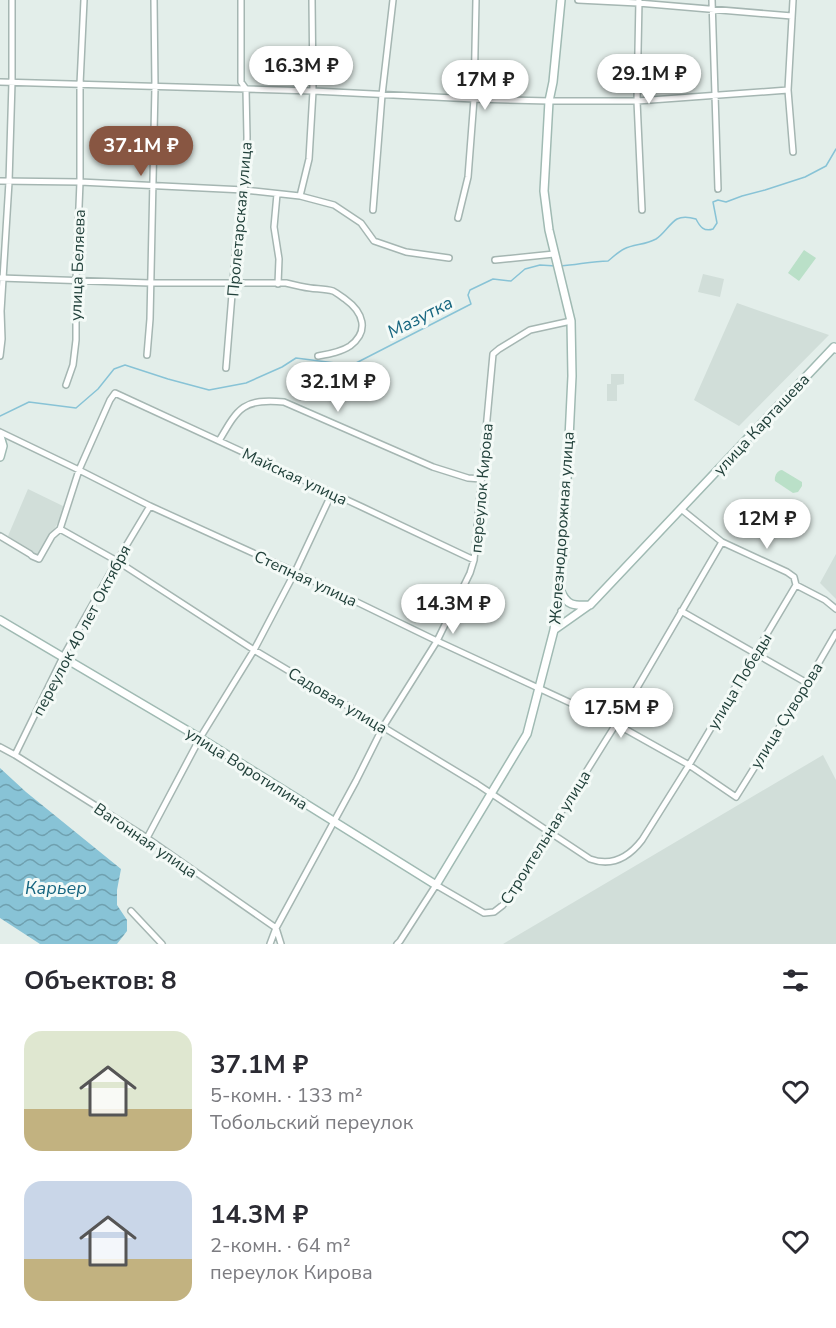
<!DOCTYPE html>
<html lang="ru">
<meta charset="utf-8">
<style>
body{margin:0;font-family:"Nunito Sans",sans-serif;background:#f2f2f3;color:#2b2b33;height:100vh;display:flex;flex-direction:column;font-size:22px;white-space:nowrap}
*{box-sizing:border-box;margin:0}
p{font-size:20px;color:#7c7c81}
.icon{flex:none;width:33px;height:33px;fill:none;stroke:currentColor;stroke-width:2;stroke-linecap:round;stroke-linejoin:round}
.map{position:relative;height:944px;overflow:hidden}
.details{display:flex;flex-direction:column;background:#fff;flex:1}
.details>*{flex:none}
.price{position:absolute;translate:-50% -51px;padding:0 14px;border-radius:21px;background:#fff;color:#222;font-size:20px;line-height:39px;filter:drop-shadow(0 2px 3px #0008)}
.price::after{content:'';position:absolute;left:50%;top:36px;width:18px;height:14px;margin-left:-9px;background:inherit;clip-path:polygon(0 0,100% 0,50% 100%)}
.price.current{background:#885642;color:#fff}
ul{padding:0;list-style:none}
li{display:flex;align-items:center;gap:18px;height:150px;padding:0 24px}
li span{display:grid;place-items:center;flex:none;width:168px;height:120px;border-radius:18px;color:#555}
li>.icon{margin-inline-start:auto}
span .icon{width:72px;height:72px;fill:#fffc;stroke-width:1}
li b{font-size:26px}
h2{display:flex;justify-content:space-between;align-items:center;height:72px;padding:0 24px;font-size:26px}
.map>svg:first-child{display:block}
.built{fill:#d1ded9}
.green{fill:#bae0c8}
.water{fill:url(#water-waves)}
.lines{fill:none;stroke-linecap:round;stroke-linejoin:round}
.stream{stroke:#88c3d6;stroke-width:1.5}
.street-casing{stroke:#a5b6b2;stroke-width:8}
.secondary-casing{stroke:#a0bab3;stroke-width:10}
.street{stroke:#fff;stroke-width:5}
.secondary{stroke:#fff;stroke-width:7}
.labels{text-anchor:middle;stroke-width:6;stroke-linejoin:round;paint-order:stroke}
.street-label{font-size:16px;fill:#21403a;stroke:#f4faf7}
.water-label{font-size:18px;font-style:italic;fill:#176680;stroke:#f4faf7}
</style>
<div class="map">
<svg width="836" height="944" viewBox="0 0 836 944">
<defs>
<pattern id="water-waves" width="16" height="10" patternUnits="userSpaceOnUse" patternTransform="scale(1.5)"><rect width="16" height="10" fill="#88c3d6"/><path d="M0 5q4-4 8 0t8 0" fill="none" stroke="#6fa0af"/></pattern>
</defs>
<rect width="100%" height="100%" fill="#e3eeea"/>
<path class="built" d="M703,274L724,279L720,297L698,292Z
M737,303L829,335L739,426L694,400Z
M611,374H624V384L617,385V401H607V384H611Z
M28,489L65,507V511L39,554L36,555L8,536Z
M836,554V599L820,583Z
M823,755L836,780V944H503Z"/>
<path class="green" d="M804,250L816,258L799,281L788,273Z
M782,470L802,482V486L798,492L793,493L775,481C774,477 777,470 782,470Z"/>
<path class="water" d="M0,768L26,792L121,869L117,890V905L127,920V931L117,944H40L0,918Z"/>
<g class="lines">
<path class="stream" d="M561,266C577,265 592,261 608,261C613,257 618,252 624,249C634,244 645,245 656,239C664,234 669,224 677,219C683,216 689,217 696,219C700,227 704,232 713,229L717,223L713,202L718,200L726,202L742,196L765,190L805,177L826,166L836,149
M0,416L29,402L76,408L98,389L114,369L125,365L168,379L209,390L246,383L282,367L296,358L343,364L356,363L471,304L468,295L470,290L493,279L511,281L525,269L540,265L556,266"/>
<g class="street-casing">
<path id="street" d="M578,0L638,3L792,16
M639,0L637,101L642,210
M712,0L718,189
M0,82L313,91L474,99L549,101H637L788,90
M793,152L788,90L793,0
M0,181L80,182L244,190L300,196L334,205L361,223L374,241L406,252L449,258
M277,194L274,227L279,259L278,284
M300,196L309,159L313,91L312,0
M373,210L382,95L393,0
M458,218L468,177L474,99L476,0
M495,260L554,254
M0,278L150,283H286C294,285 302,287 310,288C317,289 326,289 333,291C337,293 342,297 345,299C363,312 370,331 350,346C341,352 329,354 318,356
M147,355L150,319L155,87L154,0
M0,356L2,339L1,311L9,182L12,82V0
M226,368L236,245L246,176L247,137L246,89L241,82V0
M66,385L73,365L76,340V280L80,182V84L84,0
M0,432L79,470L150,506L295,572L437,641L616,724L689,765L736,797L807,683L836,633
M219,441C238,408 243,398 284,402L433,467L468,478L481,479
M681,509L722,542L787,572L794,577L796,585L825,600L836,609
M60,529L117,561L254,650L383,727L477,784L590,859C612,867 629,857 642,840L689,765L796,585
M0,536L30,554L32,556L39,559L52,536L60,529L79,470L110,400L115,393L362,507L474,560
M681,611L807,683
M0,747L15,755L147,838L276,928L281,944
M15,755L63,657L117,561L150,506
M147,838L200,738L254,650L295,572L332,493
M131,911L162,944
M270,944L276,928L356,781L383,727L437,641L470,573L474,560L493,354L499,349L530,330L571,321
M397,944L400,941L436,885L484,913L494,912L503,905L616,724L722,542"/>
</g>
<g class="secondary-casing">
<path id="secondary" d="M0,436L3,446L0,457
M560,589C566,606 574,606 590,605L834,347L836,349
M0,620L200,738L436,885L527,734L554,630L559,587L567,480L572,376L571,321L549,230L544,191L549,101L553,82L561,0
M554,630L588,606"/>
</g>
<use href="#street" class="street"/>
<use href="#secondary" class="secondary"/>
</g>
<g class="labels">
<g class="street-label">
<text transform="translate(239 219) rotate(-85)" y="6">Пролетарская улица</text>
<text transform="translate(77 265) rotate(-88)" y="6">улица Беляева</text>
<text transform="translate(761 424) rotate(-47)" y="6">улица Карташева</text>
<text transform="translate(295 476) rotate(25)" y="6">Майская улица</text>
<text transform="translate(481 488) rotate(-85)" y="6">переулок Кирова</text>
<text transform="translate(561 528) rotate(-86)" y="6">Железнодорожная улица</text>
<text transform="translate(306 578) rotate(25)" y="6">Степная улица</text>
<text transform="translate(81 630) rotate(-62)" y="6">переулок 40 лет Октября</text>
<text transform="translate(739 681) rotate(-59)" y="6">улица Победы</text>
<text transform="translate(338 700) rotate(31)" y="6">Садовая улица</text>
<text transform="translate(786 715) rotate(-58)" y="6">улица Суворова</text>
<text transform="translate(247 768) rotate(32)" y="6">улица Воротилина</text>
<text transform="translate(545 837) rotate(-58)" y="6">Строительная улица</text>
<text transform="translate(146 840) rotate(34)" y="6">Вагонная улица</text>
</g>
<g class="water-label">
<text transform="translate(420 317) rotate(-27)" y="6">Мазутка</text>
<text x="56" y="894">Карьер</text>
</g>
</g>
</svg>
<b class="price" style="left:301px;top:97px">16.3M ₽</b>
<b class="price" style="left:649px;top:105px">29.1M ₽</b>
<b class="price" style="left:485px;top:111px">17M ₽</b>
<b class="price current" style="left:141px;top:177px">37.1M ₽</b>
<b class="price" style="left:338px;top:413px">32.1M ₽</b>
<b class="price" style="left:767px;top:550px">12M ₽</b>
<b class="price" style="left:453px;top:635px">14.3M ₽</b>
<b class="price" style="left:621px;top:739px">17.5M ₽</b>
</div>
<section class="details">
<h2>Объектов: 8<svg class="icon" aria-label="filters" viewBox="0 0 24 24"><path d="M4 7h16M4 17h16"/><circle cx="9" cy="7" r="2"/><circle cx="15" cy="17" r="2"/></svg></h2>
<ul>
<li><span style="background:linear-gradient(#dfe7d0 65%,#c2b280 0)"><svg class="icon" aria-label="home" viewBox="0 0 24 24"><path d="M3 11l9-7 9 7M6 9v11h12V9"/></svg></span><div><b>37.1M ₽</b><p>5-комн. · 133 m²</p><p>Тобольский переулок</p></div><svg class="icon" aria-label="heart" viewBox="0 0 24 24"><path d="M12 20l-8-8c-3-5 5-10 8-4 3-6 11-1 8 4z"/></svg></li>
<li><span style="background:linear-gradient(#c9d6e8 65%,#c2b280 0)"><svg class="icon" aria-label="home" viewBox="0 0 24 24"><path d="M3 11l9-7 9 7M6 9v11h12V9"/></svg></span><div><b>14.3M ₽</b><p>2-комн. · 64 m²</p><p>переулок Кирова</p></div><svg class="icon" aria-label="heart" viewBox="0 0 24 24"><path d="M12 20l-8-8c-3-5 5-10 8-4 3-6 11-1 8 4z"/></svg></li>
</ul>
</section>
